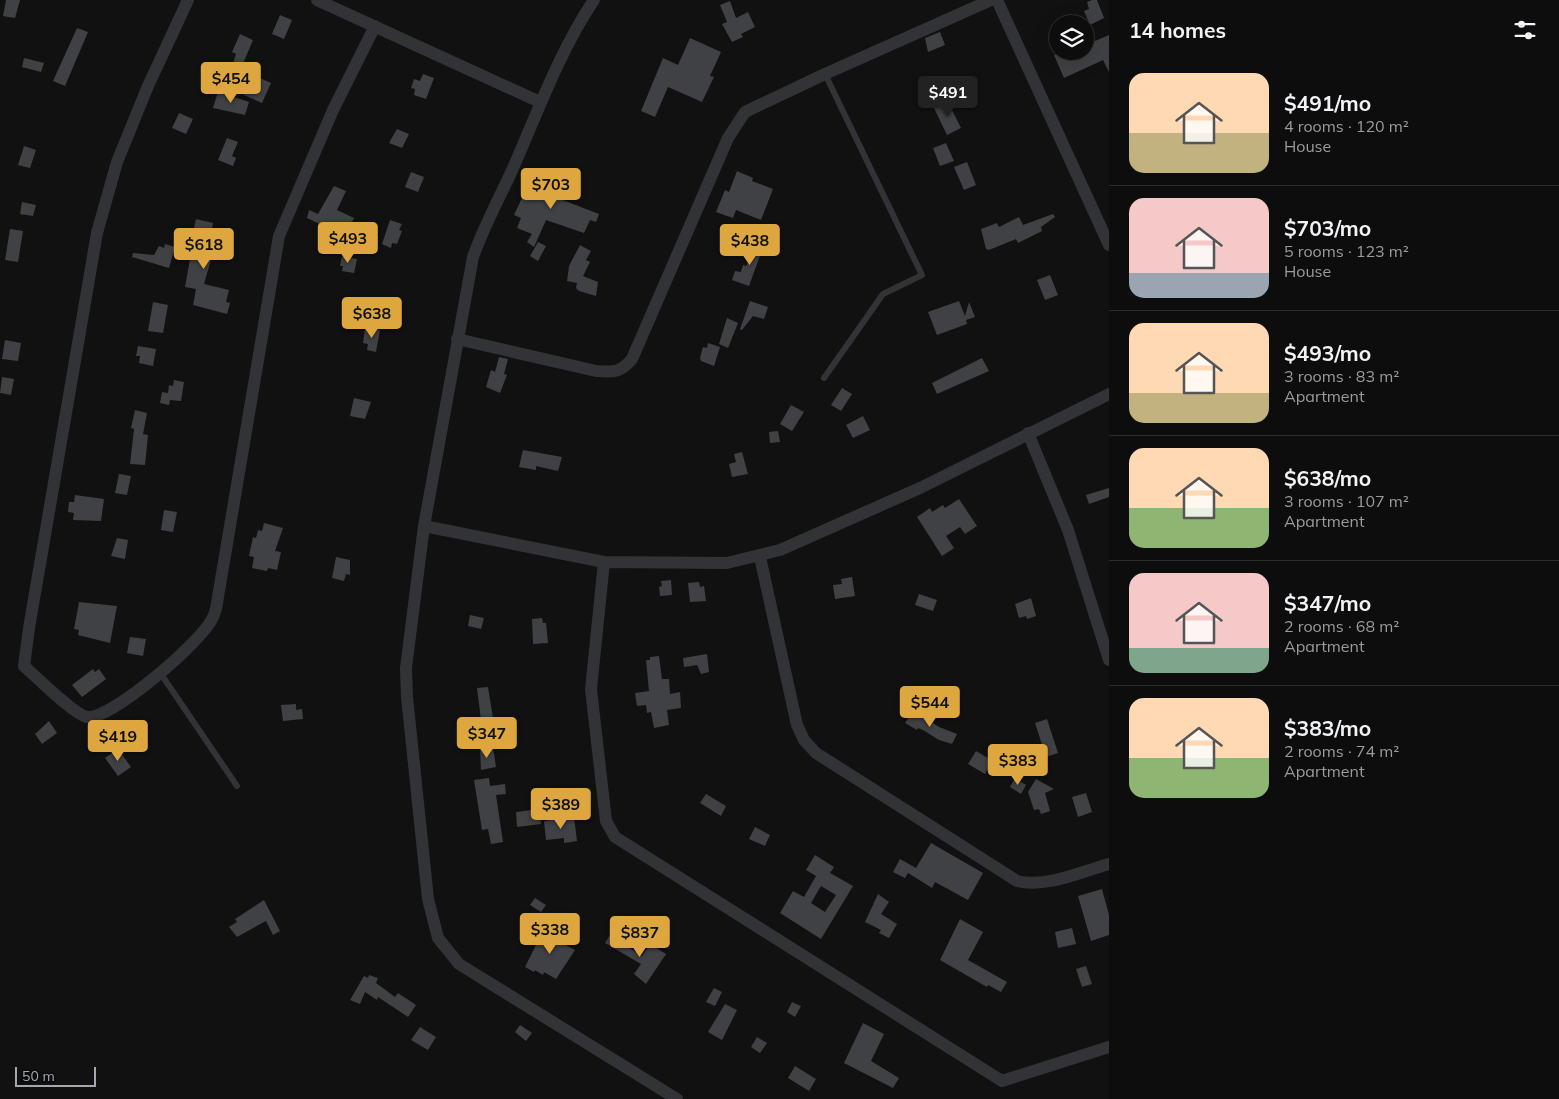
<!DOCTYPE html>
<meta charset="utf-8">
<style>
body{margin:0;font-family:Mulish,sans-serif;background:#161617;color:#f1f3f6;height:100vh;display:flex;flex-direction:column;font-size:19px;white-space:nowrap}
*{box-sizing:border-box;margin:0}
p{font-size:16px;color:#9a9c9e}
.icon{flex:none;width:28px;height:28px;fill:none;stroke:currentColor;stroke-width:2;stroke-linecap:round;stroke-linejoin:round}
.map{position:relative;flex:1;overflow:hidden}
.side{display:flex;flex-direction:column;background:#0d0d0e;width:450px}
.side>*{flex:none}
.buttons{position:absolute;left:1049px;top:15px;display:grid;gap:10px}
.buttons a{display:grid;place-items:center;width:45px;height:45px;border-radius:50%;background:#0d0d0e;box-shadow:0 5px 20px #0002,0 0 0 1px #2d2d2e;font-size:25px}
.scale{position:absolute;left:15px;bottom:12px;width:81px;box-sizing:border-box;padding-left:5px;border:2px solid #a4a8b1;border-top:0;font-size:14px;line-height:18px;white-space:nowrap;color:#a4a8b1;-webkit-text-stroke:4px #0c0c0d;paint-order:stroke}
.price{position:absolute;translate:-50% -42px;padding:0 11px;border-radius:5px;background:#dda63e;color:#111;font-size:16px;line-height:32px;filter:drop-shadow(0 1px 2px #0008)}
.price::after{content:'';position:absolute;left:50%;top:30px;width:15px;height:11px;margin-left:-8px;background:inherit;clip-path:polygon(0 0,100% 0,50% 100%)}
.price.active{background:#222;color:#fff}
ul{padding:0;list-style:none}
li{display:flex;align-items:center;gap:15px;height:125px;padding:0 20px}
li+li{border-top:1px solid #2d2d2e}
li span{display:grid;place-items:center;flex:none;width:140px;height:100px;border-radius:15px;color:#555}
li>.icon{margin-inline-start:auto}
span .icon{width:60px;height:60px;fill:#fffc;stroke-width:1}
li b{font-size:21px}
h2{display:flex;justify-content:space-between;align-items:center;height:60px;padding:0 20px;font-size:21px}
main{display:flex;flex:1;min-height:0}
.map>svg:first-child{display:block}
.building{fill:#404145;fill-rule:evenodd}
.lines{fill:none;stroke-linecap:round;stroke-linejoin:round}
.lane{stroke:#323337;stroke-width:6}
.street{stroke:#323337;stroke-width:12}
</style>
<main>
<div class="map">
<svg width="1109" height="1099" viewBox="0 0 1109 1099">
<rect width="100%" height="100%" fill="#111112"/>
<path class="building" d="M6,0H20L15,18L3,16Z
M1092,0H1097L1104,18L1090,25L1084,11L1089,9L1087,2Z
M730,1L736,18L748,12L755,27L741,34L743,37L732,42L722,24L727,22L720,5Z
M280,15L292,20L284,39L272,34Z
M77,28L88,32L65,86L53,81Z
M940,32L945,45L928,52L925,38Z
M240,34L253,40L242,66L244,67L242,77L230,73L236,54L232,52Z
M1092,35L1095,41L1109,35V72L1103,60L1064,78L1054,55L1062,51H1085V38Z
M690,38L721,52L710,76L714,77L702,102L668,87L655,117L641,111L663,58L678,65Z
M24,58L44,63L41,72L22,67Z
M423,74L434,78L426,99L414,95L415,89L411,88L414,79L420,81Z
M253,75L271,83L262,103L244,95Z
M218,92L249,102L245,115L213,108Z
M950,101L952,110L961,128L947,135L934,108Z
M179,113L193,119L186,134L172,128Z
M397,129L409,134L402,148L389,143Z
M227,138L238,142L232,156L236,158L233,166L218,160Z
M946,143L954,161L940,166L933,148Z
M24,146L36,150L30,168L18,165Z
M967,162L976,185L964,190L954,167Z
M737,171L753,178L752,181L773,189L761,220L736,210L733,218L716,212L725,190L729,192Z
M411,172L424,177L418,192L405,187Z
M548,173L568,182L560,199L599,214L596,222L590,220L584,233L546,220L534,247L527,242L532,234L517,228L521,218L514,215L522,198L526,200L532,185L541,189Z
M334,186L346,191L337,210L354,218L345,236L307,218L309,210L318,214Z
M22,202L36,205L33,216L20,214Z
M1053,214L1055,217L1041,227L1042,231L1018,243L1016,239L989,250L986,249L981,229L997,223L999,227L1019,217L1023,225Z
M196,219L213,223L208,252L213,253L204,284L229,290L226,302L230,303L227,314L193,305L196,289L185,287L192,248L186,247L190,232L193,233Z
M390,220L402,224L399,230L402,231L397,244L392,243L391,248L382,244Z
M10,229L23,231L18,262L5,260Z
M761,237L766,239L749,286L732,280L735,271L741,272L743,265L746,266Z
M538,242L546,246L538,261L530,256Z
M165,244L175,247L169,268L132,257L133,253L154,255L159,246L164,248Z
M580,245L591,251L586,260L590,262L583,276L598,282L596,296L579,291L576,288L577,283L567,281L569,266Z
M342,256L357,259L354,273L342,271L343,266H340Z
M1050,275L1058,295L1045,300L1037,280Z
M750,301L768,307L764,319L753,316L742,330L740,329Z
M959,301L965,316L969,302L975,317L966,320L967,324L937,335L928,312Z
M153,302L168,305L163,333L148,331Z
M727,318L738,323L728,348L719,344Z
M365,328L380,330L376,352L367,350L368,344L363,343Z
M5,340L21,343L18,361L2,359Z
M708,343L720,347L714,366L701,361L700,358L703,347L707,348Z
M138,346L156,349L153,366L139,363L140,356H136Z
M499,357L508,359L504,374L507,375L500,393L486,387L491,370L495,372Z
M982,358L989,371L937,394L932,383Z
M2,377L14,379L11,395L0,393Z
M174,380L184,382L181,401L170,400L169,405L160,403L162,392L168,393L169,385L173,386Z
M842,388L852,394L841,411L831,405Z
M354,398L371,402L365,419L350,416Z
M791,405L804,412L792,431L780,424Z
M135,410L147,413L143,434L148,435L145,465L130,464L134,429L131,428Z
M863,416L870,430L853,438L846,425Z
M778,431L780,442L770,443L769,432Z
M523,450L562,457L558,471L536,466V470L519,467Z
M742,452L748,474L732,477L729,464L736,462L734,454Z
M119,474L131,476L127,495L115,493Z
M1109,488V497L1089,504L1086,495Z
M75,495L104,499L101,521L73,520L74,513L68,512L69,502H74Z
M959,499L977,526L965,534L960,527L946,536L954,548L942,556L917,517L930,508L932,512L943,505L945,508Z
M164,510L177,512L173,532L161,530Z
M264,523L283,528L275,551L281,552L277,570L268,568L267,571L252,568L254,557L249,556L253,537L256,538L258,530L262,531Z
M117,538L128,540L125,559L111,556Z
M336,557L350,560V575L346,574L344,581L332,578Z
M852,577L855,596L835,599L833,585L842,584L841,579Z
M671,580L672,595L660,596L659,587L662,586L661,581Z
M699,582L700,587L704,586L706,601L690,602L688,583Z
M919,594L937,600L933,611L915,605Z
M1031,598L1036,616L1027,619L1026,616L1019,618L1015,604Z
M79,602L117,606L110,643L78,635L79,630L74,629Z
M470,615L484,618L481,629L468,626Z
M542,618L543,623H546L548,643L533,644L532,619Z
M130,637L146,639L143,656L127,653Z
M707,654L709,672L701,674L697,665L684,667L683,658Z
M659,656L662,679H669L670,694L680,692L681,708L667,710L669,725L654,728L651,712L647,713L646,705L637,706L635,693L649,691L646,660H650V657Z
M93,669L95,672L99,669L106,679L82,697L72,685Z
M488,687L493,718L481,720L477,688Z
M296,704V710L302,709L303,719L283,721L281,705Z
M913,710L939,727L957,734L952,744L939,740L923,730L918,728L917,730L905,723Z
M1047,719L1058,753L1046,757L1035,723Z
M49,721L57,733L42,744L35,734Z
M493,747L496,767L481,770L480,749Z
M118,749L131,767L118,776L105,758Z
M976,751L993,761L985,774L968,764Z
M489,778L490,786L505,784L506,794L496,795L503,842L491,844L488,829L482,830L474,780Z
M1015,778L1026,785L1021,794L1010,787Z
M1036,779L1054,789L1045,793L1050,811L1041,814L1039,809L1034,810L1028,792Z
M1086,793L1092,812L1078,817L1072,797Z
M706,794L726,806L721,816L700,803Z
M540,809L541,824L517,827L516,812Z
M574,817L577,841L564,843V838L546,840L544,821Z
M755,827L770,835L765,846L749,839Z
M931,843L983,873L968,900L935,882L932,888L908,873L905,878L893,872L900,859L916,868Z
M815,855L834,867L830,873L853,886L821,939L780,913L793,891L804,897L816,876L806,870ZM821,886L836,895L825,912L811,903Z
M1102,889L1109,915V935L1091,941L1078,896Z
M878,894L889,902L881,914L897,924L889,938L879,933L881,930L865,922Z
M535,898L546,905L541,912L530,905Z
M264,900L280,931L273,935L266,921L237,937L229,927L237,922L235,919Z
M960,919L983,932L968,960L1007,982L1001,992L988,985L987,987L940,960Z
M549,927L560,933L556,940L575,950L556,979L544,972L543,975L535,970L534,972L525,967L542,933L544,935Z
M1072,928L1076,944L1058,948L1055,932Z
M610,935L642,956L650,944L666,954L646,984L634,974L641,964L605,943Z
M1086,966L1092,984L1082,987L1076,969Z
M369,975L378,978L376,983L395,997L398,993L416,1005L408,1017L378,997L377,1000L365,992L360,1004L350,1000L364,976L368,978Z
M714,988L722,992L715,1006L706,1002Z
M792,1002L801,1006L795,1017L787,1012Z
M725,1004L737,1010L722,1040L708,1032Z
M863,1023L884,1034L871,1061L899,1078L893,1088L844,1063Z
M520,1025L532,1033L526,1041L515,1032Z
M420,1027L436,1037L428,1050L411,1040Z
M757,1037L767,1043L760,1053L751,1047Z
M795,1066L816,1079L809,1091L788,1078Z"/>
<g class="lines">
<path class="lane" d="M824,378L883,294L922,275L825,74
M161,674L237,786"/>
<path class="street" d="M188,0L148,86L117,162L97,233L29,628L24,666C35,676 75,715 87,717C111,720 201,642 212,619C216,613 217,604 218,597L279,236L333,110L375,26
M317,0L540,102
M594,0C561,49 540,106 517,159C503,192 485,223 473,257L424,526L406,668L407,697L428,899L438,938L459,964L677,1099
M997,0L1109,245
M457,339L596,371C614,372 620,373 632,359L728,138L745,112L825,74L991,0
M1028,433L1068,530L1109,660
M424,526L604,562L727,563L780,550L920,488L1109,394
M760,557L797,725L804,740L816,753L1017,881C1047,888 1080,872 1109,864
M604,562L591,689L606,821L615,837L1002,1081L1109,1047"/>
</g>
</svg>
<div class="buttons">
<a><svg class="icon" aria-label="layers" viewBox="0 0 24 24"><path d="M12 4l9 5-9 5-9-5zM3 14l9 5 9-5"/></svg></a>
</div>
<div class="scale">50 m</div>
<b class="price" style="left:231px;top:104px">$454</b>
<b class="price active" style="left:948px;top:118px">$491</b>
<b class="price" style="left:551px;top:210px">$703</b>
<b class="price" style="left:348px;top:264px">$493</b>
<b class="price" style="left:750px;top:266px">$438</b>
<b class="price" style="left:204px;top:270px">$618</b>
<b class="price" style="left:372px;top:339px">$638</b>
<b class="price" style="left:930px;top:728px">$544</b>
<b class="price" style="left:487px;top:759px">$347</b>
<b class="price" style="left:118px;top:762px">$419</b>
<b class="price" style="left:1018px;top:786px">$383</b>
<b class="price" style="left:561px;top:830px">$389</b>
<b class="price" style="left:550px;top:955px">$338</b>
<b class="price" style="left:640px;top:958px">$837</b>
</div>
<section class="side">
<h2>14 homes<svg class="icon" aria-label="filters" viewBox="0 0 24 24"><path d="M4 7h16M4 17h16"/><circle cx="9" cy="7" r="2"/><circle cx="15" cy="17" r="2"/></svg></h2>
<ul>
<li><span style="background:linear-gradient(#ffd9b3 60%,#c2b280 0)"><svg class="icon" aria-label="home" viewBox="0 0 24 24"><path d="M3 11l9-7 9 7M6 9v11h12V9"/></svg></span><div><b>$491/mo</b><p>4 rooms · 120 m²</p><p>House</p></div></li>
<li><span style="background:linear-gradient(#f6c9c9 75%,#9aa5b1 0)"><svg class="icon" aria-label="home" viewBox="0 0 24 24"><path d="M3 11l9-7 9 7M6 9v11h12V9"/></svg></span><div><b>$703/mo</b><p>5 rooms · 123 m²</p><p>House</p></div></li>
<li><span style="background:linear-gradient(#ffd9b3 70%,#c2b280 0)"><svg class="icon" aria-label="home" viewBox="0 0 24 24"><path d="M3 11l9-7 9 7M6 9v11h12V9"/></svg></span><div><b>$493/mo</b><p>3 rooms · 83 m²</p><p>Apartment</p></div></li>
<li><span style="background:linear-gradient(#ffd9b3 60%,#8fb573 0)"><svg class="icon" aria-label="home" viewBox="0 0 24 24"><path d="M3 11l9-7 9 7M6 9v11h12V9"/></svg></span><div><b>$638/mo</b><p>3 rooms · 107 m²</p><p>Apartment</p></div></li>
<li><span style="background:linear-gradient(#f6c9c9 75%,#7fa58c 0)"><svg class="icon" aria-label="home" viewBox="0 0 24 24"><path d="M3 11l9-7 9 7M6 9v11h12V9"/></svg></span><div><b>$347/mo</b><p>2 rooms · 68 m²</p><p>Apartment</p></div></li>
<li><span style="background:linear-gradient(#ffd9b3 60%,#8fb573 0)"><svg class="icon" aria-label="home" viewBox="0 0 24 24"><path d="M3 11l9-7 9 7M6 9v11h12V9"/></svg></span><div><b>$383/mo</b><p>2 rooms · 74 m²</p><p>Apartment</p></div></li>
</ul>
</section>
</main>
